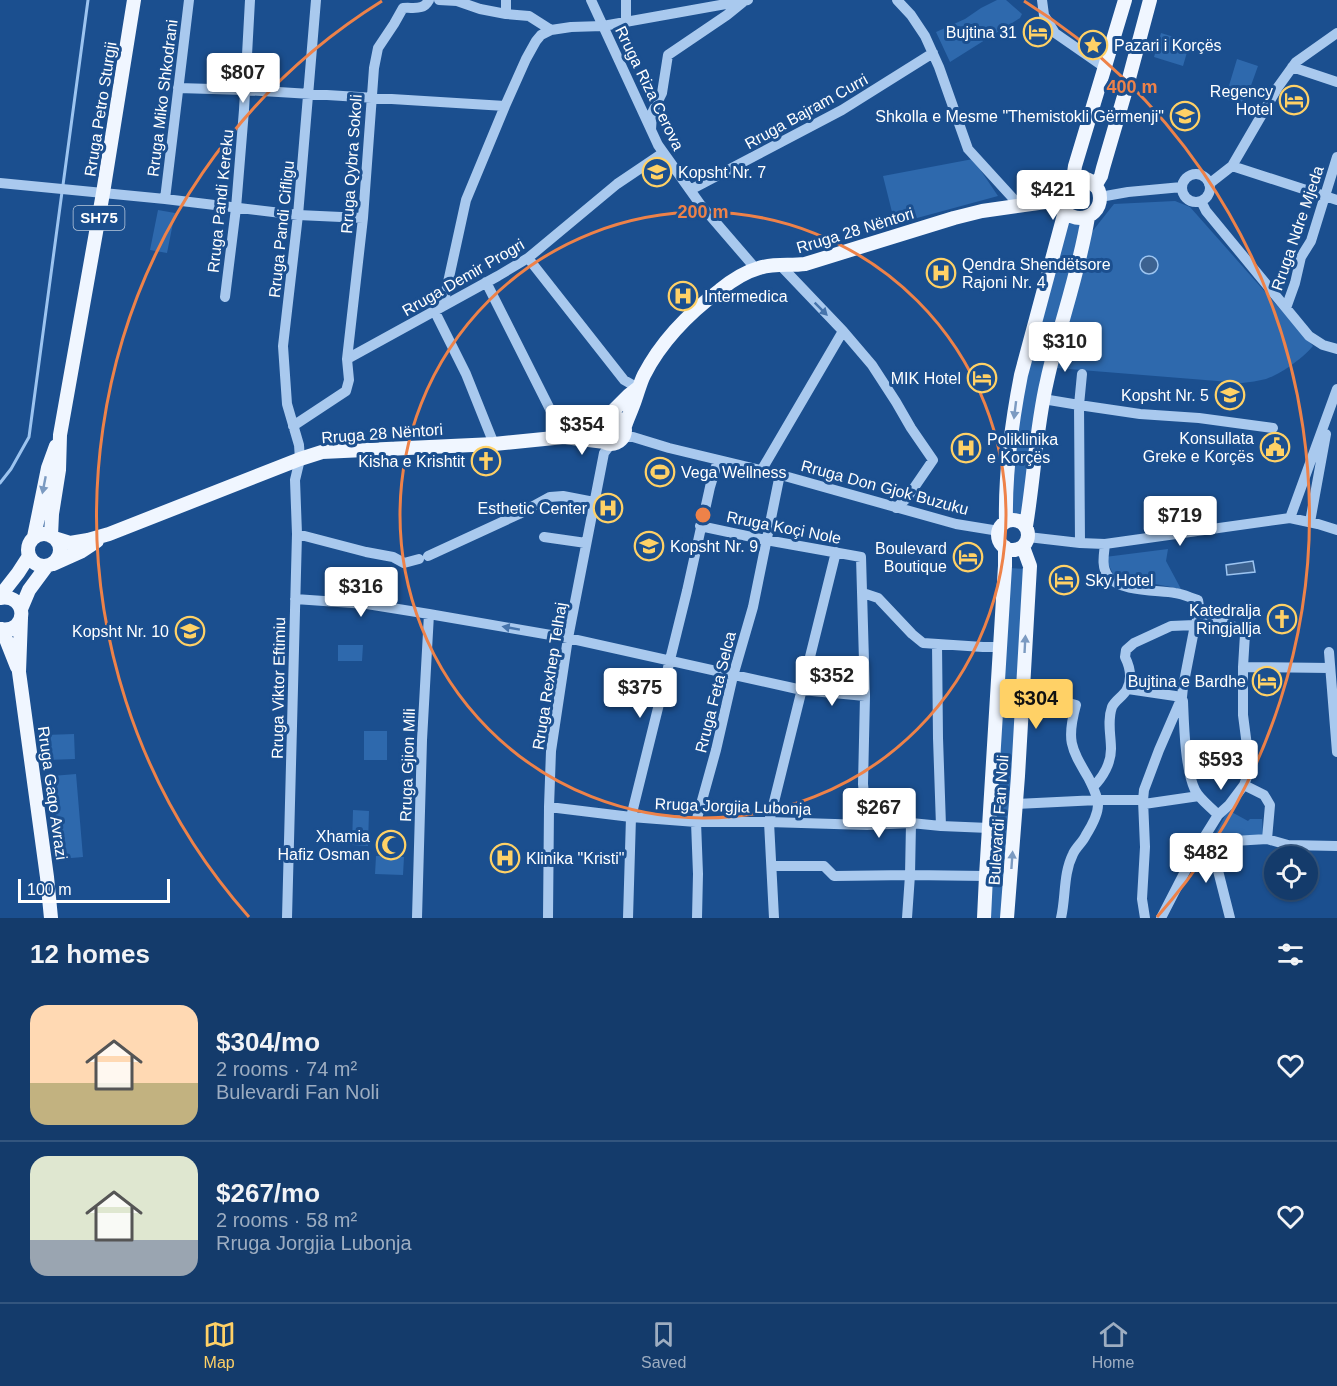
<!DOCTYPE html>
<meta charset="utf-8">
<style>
body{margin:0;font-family:Helvetica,sans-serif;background:#214673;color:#f1f3f6;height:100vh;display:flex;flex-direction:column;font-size:22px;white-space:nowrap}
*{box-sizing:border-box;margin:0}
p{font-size:20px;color:#9dadc1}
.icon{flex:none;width:33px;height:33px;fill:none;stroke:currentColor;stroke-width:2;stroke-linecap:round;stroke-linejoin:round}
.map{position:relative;height:918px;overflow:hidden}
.drawer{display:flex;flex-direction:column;background:#143b6b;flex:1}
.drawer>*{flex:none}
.buttons{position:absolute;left:1264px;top:846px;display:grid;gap:12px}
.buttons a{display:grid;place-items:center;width:54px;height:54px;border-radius:50%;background:#143b6b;box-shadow:0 2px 4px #0004,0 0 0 2px #33557e;font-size:30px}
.scale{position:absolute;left:18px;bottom:15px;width:152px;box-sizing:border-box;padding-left:6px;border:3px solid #fff;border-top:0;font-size:16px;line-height:21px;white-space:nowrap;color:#fff;-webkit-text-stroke:4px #1b4f8f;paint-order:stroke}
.price{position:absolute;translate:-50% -51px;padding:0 14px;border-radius:6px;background:#fff;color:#222;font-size:20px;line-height:39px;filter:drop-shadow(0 2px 3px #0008)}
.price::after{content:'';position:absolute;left:50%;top:36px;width:18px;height:14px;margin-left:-9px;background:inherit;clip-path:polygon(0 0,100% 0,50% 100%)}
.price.on{background:#ffd166;color:#111}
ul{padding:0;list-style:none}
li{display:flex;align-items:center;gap:18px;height:150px;padding:0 30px}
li+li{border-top:2px solid #33557e}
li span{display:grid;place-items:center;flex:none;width:168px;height:120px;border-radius:18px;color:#555}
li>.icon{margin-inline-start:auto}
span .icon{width:72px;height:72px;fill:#fffc;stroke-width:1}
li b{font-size:26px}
h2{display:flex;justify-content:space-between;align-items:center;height:72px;padding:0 30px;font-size:26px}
.tab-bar{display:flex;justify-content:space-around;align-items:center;height:84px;border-top:2px solid #33557e;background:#143b6b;font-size:16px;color:#9dadc1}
.tab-bar a{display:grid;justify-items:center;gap:3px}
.tab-bar .on{color:#ffd166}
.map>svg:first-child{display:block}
.green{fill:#2e69ad}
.water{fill:#3c6290;stroke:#9cc4f0;stroke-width:1.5}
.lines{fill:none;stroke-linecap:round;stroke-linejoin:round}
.stream{stroke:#9cc4f0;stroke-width:3}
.minor{stroke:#a9c9ee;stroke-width:10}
.major{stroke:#f0f6ff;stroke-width:14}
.oneway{fill:#4674ac}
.oneway2{fill:#7b9ac1}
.ring{fill:none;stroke:#ee8249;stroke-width:3}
.labels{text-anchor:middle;stroke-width:6;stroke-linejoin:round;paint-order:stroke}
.shield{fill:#1b4f8f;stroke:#bbcadd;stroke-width:1.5}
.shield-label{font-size:15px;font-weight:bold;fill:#fff}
.poi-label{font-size:16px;fill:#fff;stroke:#1b4f8f;text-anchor:end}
.street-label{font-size:16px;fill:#fff;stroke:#1b4f8f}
.centre{fill:#ee8249;stroke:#1b4f8f;stroke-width:3}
.ring-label{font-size:18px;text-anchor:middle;font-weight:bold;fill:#ee8249;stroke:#1b4f8f;stroke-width:6;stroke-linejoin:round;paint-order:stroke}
</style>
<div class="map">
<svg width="1337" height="918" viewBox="0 0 1337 918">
<rect width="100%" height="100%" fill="#1b4f8f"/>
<path class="green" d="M997,0H1006L1022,14L1020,18L950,62L936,32L965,19L981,8Z
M1161,33L1190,42L1183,66L1154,57Z
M1237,59L1258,66L1244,105L1225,99Z
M973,159L998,196L895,224L883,176Z
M1175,201L1190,207L1313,346C1303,358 1281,374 1266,379C1258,381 1250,382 1242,383L1056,368L1091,233L1114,204Z
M158,210L175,213L167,253L150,250Z
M1066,215L1085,219L1025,522L1007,520L1017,404Z
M1168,549L1166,561L1181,589L1114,576L1105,557Z
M1008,568L1027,569L1004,918H987Z
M338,645H363L362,661H338Z
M364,731H387V760H364Z
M74,734L75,759L46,760L45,735Z
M76,774L83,857L60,859L52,776Z
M353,810L369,811L368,846L352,845Z
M1228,810L1248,821L1250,819H1262L1263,835L1214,837Z
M376,856L404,857L403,875L375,874Z"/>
<path class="water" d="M1140 265a9 9 0 1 1 18 0a9 9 0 1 1-18 0Z
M1253,561L1255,572L1227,575L1226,565Z"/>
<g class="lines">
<path class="stream" d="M63,185L88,0
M0,483L11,469L29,437L62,192"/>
<path class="minor" d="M439,0L457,1L480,9L506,14L529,16L551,30
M506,0V14
M591,0L658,145L700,204L756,269
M626,0V21
M897,0L911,15L925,36L939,67L968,149L1020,206
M1042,0L1044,15L1055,33L1104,67
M1292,67L1337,82
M178,88L246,90L505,106
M651,130L652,113L662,93L668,55L727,15L743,2
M1232,166L1337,200
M1182 188a14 14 0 1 1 28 0a14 14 0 1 1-28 0Z
M0,183L165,199L298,215L363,218
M1209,184L1232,166L1278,87L1296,62L1337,33
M690,190L842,110L933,53
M1100,197L1128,192L1182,187
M165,199L189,0
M1201,201L1206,211L1309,336L1323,345L1337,349
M528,258L624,380L638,388
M781,266L843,331L872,365L896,402L911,428L933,460L907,498L896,508
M486,282L564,437
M225,297L236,208L244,110L250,0
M443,305L466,200L505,106L526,59L536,41L541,35L551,30L571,27L603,26L748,0
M1286,308L1295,283L1301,257L1311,241L1337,157
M435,312L466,374L494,444
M347,359L363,218L374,68L378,48L394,24L403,8C414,7 423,11 429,0
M1043,399L1079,405L1140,414L1199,418L1273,428
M293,426L346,391L349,380L347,359L498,276L528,258L617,184L663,153
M623,437H633L669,448L781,475L956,524L999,531
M761,471L843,331
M1290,518L1337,389
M1310,522L1326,434
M700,526L766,540L861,557L865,696L863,784L867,825
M297,534L366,552L393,557L404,563L419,559
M544,537L586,543
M1028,537L1080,543L1105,544L1290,518L1318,524L1337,530
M1080,543L1079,405L1082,374
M1105,544C1104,554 1101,567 1108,576C1119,592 1157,590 1175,593C1183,594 1191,598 1198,600L1200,613
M428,556L519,514L550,497L563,496L594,502
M863,593L878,598L912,634L923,643L983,647H1000
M295,599L367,604L429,614L568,638L802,690L865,696
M937,644L938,738L941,826
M1329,652L1337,752
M1243,667L1330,668
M1128,689L1182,697
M1035,699L1051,698L1076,705C1066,741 1071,748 1089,779C1093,787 1098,796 1098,805C1098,814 1091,827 1086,835C1083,842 1076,847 1073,854C1063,874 1066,897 1061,918
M1183,701C1184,725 1185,769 1195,790C1200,800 1211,807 1218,815
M1244,785L1264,795L1270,805L1267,839
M1093,787C1103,777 1111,763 1111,749C1111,735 1107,721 1112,707C1115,700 1124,696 1127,689C1132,679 1130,667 1125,657L1126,650L1134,643L1171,626L1195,625
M1016,804L1098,800H1143
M1144,804L1199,796
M549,807L631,817L696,822H769L867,825L911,823L941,826L989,828
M1200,843L1267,839L1288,845L1337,846
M1211,843L1230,918
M772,866H824L834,876L910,875L986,876
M287,918L297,534L295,480L300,459L299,445L287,404L283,346L298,215L316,0
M417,918L422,740L429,614
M548,918L549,807L551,751L568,638L604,453L611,444
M628,918L631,817L687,591L710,487L718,460
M697,918L698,874L696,822L716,750L733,676L753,607L779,479L781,475
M774,918L769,822L836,552
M907,918L910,875L911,823
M1145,918L1142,899L1145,847L1143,800L1144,790L1159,750L1182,697L1183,687L1195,625L1200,613
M1161,918L1195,852L1218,815L1229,805L1244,785L1250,769L1243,715V667L1245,634L1242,630L1200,613"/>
<path class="major" d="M1060 198a20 20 0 1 1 40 0a20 20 0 1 1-40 0Z
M1073,180L1075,166L1125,0
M1095,186L1101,176L1103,168L1127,86L1150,0
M608,416L629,395L638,388
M597 430a14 14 0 1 1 28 0a14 14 0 1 1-28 0Z
M625,426C628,417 632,409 635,400C638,392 640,383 644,375C662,340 689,313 720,290C731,281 745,272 759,268C774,263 790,266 805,264L954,218L982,211L1060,200
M564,437L599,422
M998 535a15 15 0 1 1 30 0a15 15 0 1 1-30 0Z
M1006,522C1005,475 1012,421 1021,375L1065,211
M1026,526C1034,478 1036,428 1047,381C1059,326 1079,273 1088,217
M28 550a16 16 0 1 1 32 0a16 16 0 1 1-32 0Z
M51,536L52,514L59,470L60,435L103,193L134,0
M34,537L48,468L56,446
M54,538L70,543L88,540L109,534L300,459L322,452L494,444L564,437L605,442
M53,564L82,551L97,541
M0,596L18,573L29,556
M0,598C28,593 29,634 0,629
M21,609L29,590L46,567
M21,618L19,672L47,877L51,918
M2,629L17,667
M984,918L986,876L1005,566V547
M1007,918L1018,776L1030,566L1023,547"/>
</g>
<defs><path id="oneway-solid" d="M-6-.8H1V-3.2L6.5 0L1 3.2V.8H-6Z" transform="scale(1.5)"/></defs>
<g class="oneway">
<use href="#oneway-solid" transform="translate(821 309) rotate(45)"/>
<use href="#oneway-solid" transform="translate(511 628) rotate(-170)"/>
</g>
<g class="oneway2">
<use href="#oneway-solid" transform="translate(1015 410) rotate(97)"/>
<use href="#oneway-solid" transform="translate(44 485) rotate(101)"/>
<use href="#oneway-solid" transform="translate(1025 644) rotate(-87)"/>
<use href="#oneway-solid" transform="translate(1012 860) rotate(-86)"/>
</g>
<g class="ring">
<circle cx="703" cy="515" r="303"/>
<path d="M249 917A606 606 0 0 1 382 1M1024 1A606 606 0 0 1 1157 917"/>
</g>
<defs>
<g id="hotel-ring" transform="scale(1.5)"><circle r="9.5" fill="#1b4f8f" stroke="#ffd166" stroke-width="1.5"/><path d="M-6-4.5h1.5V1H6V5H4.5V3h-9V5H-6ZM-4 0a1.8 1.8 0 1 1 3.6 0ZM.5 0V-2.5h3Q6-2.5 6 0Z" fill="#ffd166"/></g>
<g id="sight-ring" transform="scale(1.5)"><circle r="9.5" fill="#1b4f8f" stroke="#ffd166" stroke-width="1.5"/><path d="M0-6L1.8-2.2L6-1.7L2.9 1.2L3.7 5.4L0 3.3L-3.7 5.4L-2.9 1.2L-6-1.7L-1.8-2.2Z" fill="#ffd166"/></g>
<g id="school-ring" transform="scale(1.5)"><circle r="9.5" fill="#1b4f8f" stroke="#ffd166" stroke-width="1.5"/><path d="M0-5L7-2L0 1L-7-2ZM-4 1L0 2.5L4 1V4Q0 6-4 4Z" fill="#ffd166"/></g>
<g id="hospital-ring" transform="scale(1.5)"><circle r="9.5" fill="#1b4f8f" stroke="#ffd166" stroke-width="1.5"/><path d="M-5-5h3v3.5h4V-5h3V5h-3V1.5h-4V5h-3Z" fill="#ffd166"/></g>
<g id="civic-ring" transform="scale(1.5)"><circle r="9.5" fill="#1b4f8f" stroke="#ffd166" stroke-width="1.5"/><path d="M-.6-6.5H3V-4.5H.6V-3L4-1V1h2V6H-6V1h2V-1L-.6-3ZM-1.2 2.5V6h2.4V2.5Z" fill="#ffd166"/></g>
<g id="church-ring" transform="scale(1.5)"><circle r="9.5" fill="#1b4f8f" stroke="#ffd166" stroke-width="1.5"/><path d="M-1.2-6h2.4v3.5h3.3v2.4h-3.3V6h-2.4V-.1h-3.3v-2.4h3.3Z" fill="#ffd166"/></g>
<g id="stadium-ring" transform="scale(1.5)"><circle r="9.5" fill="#1b4f8f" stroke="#ffd166" stroke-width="1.5"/><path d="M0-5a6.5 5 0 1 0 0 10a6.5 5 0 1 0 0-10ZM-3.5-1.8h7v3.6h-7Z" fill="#ffd166"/></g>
<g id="mosque-ring" transform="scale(1.5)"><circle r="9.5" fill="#1b4f8f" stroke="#ffd166" stroke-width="1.5"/><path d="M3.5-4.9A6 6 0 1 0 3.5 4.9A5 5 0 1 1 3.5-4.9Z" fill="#ffd166"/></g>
</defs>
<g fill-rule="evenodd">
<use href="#hotel-ring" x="1038" y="32"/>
<use href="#sight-ring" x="1093" y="45"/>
<use href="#hotel-ring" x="1294" y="100"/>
<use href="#school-ring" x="1185" y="116"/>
<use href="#school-ring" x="657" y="172"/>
<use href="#hospital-ring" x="941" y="273"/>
<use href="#hospital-ring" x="683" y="296"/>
<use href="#hotel-ring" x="982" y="378"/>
<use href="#school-ring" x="1230" y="395"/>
<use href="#civic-ring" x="1275" y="447"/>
<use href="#hospital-ring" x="966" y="448"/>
<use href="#church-ring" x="486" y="461"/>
<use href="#stadium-ring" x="660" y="472"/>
<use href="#hospital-ring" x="608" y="508"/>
<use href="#school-ring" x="649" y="546"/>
<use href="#hotel-ring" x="968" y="557"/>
<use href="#hotel-ring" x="1064" y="580"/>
<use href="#church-ring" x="1282" y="619"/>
<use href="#school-ring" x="190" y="631"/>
<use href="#hotel-ring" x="1267" y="681"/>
<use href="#mosque-ring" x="391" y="845"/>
<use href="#hospital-ring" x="505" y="858"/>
</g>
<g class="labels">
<rect class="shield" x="73.5" y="206" width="51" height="24" rx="4.5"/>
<g class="shield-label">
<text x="99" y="223">SH75</text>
</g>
<g class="poi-label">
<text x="1017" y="38">Bujtina 31</text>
<text x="1114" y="51" text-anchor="start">Pazari i Korçës</text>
<text x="1273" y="97">Regency<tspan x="1273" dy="18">Hotel</tspan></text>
<text x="1164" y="122">Shkolla e Mesme "Themistokli Gërmenji"</text>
<text x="678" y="178" text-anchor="start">Kopsht Nr. 7</text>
<text x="962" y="270" text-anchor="start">Qendra Shendëtsore<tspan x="962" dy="18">Rajoni Nr. 4</tspan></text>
<text x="704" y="302" text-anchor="start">Intermedica</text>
<text x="961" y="384">MIK Hotel</text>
<text x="1209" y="401">Kopsht Nr. 5</text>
<text x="1254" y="444">Konsullata<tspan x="1254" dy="18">Greke e Korçës</tspan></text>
<text x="987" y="445" text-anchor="start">Poliklinika<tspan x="987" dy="18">e Korçës</tspan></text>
<text x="465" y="467">Kisha e Krishtit</text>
<text x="681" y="478" text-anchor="start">Vega Wellness</text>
<text x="587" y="514">Esthetic Center</text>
<text x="670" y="552" text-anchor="start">Kopsht Nr. 9</text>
<text x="947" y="554">Boulevard<tspan x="947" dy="18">Boutique</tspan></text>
<text x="1085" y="586" text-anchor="start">Sky Hotel</text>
<text x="1261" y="616">Katedralja<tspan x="1261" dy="18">Ringjallja</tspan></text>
<text x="169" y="637">Kopsht Nr. 10</text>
<text x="1246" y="687">Bujtina e Bardhe</text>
<text x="370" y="842">Xhamia<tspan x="370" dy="18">Hafiz Osman</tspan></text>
<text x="526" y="864" text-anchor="start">Klinika "Kristi"</text>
</g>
<g class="street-label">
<text transform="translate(650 88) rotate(64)" y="6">Rruga Riza Cerova</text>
<text transform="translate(162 98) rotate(-83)" y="6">Rruga Miko Shkodrani</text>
<text transform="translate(100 109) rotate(-81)" y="6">Rruga Petro Sturgji</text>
<text transform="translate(806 111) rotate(-29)" y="6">Rruga Bajram Curri</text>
<text transform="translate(351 164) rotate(-86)" y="6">Rruga Qybra Sokoli</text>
<text transform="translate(220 201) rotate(-84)" y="6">Rruga Pandi Kereku</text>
<text transform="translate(1297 228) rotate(-71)" y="6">Rruga Ndre Mjeda</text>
<text transform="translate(281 229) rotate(-84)" y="6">Rruga Pandi Cifligu</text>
<text transform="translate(855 230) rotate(-17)" y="6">Rruga 28 Nëntori</text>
<text transform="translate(463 277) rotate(-30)" y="6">Rruga Demir Progri</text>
<text transform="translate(382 433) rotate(-4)" y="6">Rruga 28 Nëntori</text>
<text transform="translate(885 487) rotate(15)" y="6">Rruga Don Gjok Buzuku</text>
<text transform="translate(784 527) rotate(11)" y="6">Rruga Koçi Nole</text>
<text transform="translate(549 676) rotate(-81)" y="6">Rruga Rexhep Telhaj</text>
<text transform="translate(278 688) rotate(-89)" y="6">Rruga Viktor Eftimiu</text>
<text transform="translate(715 692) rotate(-76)" y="6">Rruga Feta Selca</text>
<text transform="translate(407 765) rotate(-88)" y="6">Rruga Gjion Mili</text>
<text transform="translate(53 793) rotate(82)" y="6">Rruga Gaqo Avrazi</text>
<text transform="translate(733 806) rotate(2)" y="6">Rruga Jorgjia Lubonja</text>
<text transform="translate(998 820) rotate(-86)" y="6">Bulevardi Fan Noli</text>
</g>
</g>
<circle cx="703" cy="515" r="9" class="centre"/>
<g class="ring-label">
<text x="1132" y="93">400 m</text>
<text x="703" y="218">200 m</text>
</g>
</svg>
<div class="buttons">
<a><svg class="icon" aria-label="locate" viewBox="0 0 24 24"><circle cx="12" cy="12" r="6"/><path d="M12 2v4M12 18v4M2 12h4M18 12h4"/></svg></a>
</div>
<div class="scale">100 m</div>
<b class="price" style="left:243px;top:104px">$807</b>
<b class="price" style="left:1053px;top:221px">$421</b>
<b class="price" style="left:1065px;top:373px">$310</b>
<b class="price" style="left:582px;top:456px">$354</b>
<b class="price" style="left:1180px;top:547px">$719</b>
<b class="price" style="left:361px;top:618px">$316</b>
<b class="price" style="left:832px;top:707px">$352</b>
<b class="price" style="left:640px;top:719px">$375</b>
<b class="price on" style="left:1036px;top:730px">$304</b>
<b class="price" style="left:1221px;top:791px">$593</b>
<b class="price" style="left:879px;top:839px">$267</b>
<b class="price" style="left:1206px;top:884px">$482</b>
</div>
<section class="drawer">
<h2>12 homes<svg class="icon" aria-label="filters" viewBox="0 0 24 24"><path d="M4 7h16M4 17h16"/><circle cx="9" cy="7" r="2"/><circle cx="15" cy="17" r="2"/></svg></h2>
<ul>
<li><span style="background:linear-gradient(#ffd9b3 65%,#c2b280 0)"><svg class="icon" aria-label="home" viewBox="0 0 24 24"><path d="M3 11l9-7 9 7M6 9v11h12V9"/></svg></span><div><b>$304/mo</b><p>2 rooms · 74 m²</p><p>Bulevardi Fan Noli</p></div><svg class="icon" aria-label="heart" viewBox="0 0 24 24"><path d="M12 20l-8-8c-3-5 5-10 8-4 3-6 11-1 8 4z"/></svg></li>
<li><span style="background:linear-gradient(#dfe7d0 70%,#9aa5b1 0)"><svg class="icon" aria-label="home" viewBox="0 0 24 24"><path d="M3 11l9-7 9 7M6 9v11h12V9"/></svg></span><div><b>$267/mo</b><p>2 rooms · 58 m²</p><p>Rruga Jorgjia Lubonja</p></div><svg class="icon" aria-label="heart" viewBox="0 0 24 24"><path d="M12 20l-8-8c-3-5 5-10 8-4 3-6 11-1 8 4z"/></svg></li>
</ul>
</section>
<nav class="tab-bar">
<a class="on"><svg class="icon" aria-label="map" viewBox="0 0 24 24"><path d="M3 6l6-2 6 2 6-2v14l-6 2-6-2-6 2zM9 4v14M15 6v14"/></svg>Map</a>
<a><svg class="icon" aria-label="saved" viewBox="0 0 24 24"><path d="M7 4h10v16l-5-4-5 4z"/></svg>Saved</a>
<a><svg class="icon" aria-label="home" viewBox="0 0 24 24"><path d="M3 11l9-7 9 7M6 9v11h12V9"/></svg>Home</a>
</nav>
